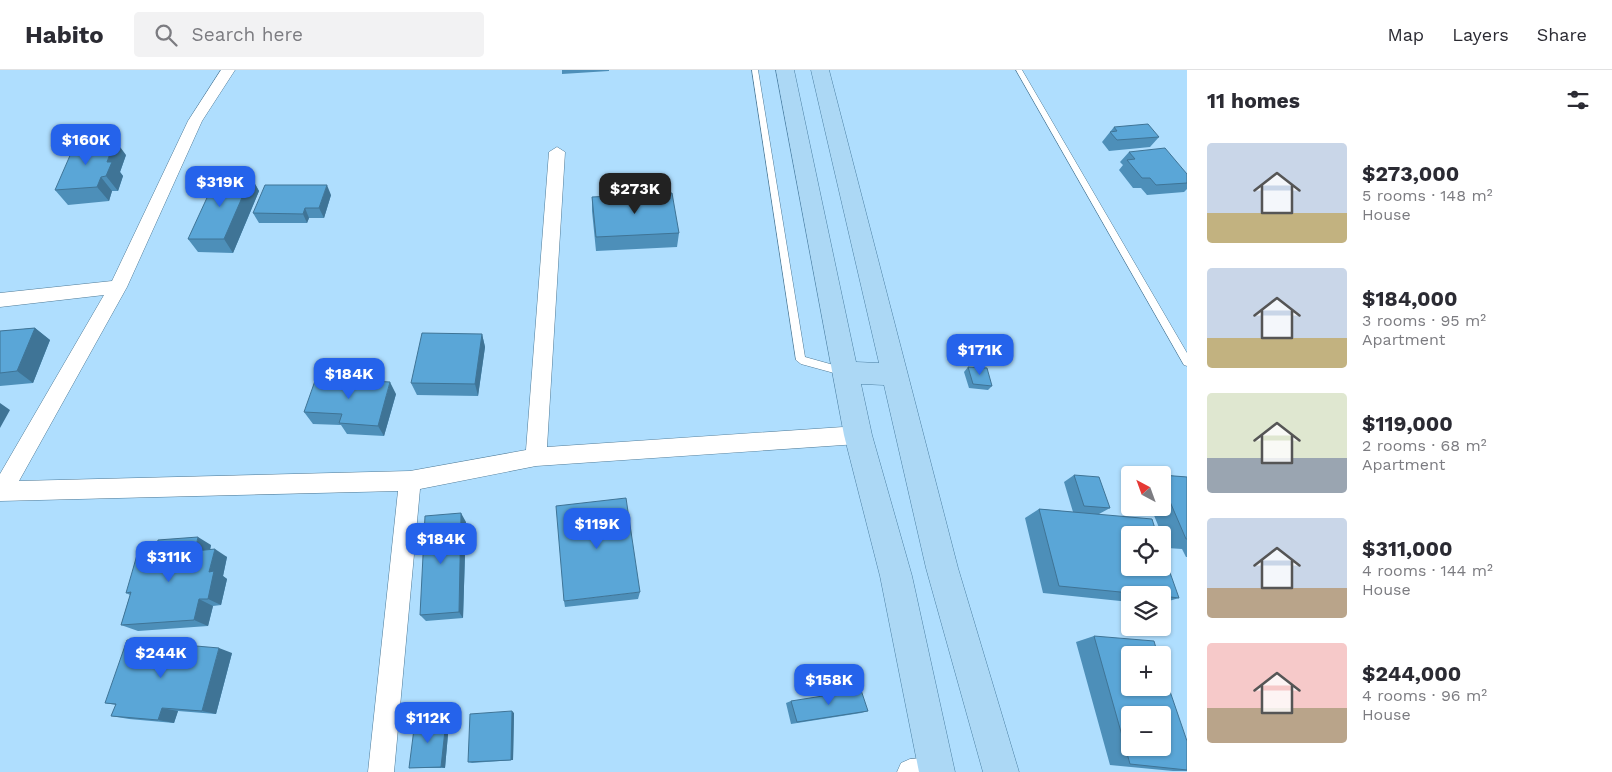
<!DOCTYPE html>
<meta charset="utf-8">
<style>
body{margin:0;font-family:"Work Sans",sans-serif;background:#f2f2f3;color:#2b2b33;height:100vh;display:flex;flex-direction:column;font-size:19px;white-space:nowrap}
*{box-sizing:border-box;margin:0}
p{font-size:16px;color:#7c7c81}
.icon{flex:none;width:28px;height:28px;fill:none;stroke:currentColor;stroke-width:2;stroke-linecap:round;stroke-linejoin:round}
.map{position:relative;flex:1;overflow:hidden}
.side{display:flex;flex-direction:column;background:#fff;width:425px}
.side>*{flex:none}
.needle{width:32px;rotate:319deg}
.buttons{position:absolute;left:1121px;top:396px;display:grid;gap:10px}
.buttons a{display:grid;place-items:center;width:50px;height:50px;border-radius:5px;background:#fff;box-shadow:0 1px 4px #0004;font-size:25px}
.price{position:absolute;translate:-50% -42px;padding:0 11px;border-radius:10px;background:#2563eb;color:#fff;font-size:16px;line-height:32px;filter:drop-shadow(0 1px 2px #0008)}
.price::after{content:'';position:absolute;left:50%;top:30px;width:15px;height:11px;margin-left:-8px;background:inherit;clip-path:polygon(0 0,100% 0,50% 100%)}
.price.active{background:#222;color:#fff}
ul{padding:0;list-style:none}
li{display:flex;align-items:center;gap:15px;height:125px;padding:0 20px}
li span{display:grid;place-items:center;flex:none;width:140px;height:100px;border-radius:5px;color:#555}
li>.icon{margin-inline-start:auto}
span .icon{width:60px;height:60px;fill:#fffc;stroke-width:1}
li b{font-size:21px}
h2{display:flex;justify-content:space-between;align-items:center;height:60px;padding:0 20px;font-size:21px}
header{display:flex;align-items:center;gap:30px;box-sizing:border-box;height:70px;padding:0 25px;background:#fff;border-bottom:1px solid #e1e1e2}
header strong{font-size:24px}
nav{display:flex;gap:28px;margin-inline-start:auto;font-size:18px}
.search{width:350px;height:45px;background:#f2f2f3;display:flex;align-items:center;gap:12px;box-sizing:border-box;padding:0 18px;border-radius:5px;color:#7c7c81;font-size:19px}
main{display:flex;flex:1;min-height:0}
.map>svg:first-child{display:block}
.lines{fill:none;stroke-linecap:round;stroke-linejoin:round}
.lane-casing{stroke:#4f7b98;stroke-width:1}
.street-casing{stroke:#4f7b98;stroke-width:1}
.primary-casing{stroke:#4c80a4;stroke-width:1}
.lane{fill:#fff;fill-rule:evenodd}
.street{fill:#fff;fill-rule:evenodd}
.primary{fill:#acd8f5;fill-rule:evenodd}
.wall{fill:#4d8fb9}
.shaded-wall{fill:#3f7496}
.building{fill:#5aa6d7;stroke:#3f7496;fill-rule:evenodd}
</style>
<header>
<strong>Habito</strong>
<div class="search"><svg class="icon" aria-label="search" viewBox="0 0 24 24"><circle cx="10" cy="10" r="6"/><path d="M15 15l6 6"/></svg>Search here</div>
<nav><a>Map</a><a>Layers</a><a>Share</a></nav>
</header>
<main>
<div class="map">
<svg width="1187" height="702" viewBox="0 0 1187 702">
<rect width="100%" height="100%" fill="#afdefe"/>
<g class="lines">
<g class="lane-casing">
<path id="lane" d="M752,0H758L805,287L848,299L850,302L848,305L845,306L801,294L796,290Z
M1016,0H1022L1187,283V296L1184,295Z"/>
</g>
<g class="street-casing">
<path id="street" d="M221,0H235L202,51L127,217L19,411L410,401L526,380L549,82L557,77L565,82L547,377L858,356L865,359L868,365L865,371L858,374L536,396L420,419L394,702H368L398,421L0,431V404L104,225L0,237V223L112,211L188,51Z
M936,687L945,691L948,702H897L901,693L910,689Z"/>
</g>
<g class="primary-casing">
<path id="primary" d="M776,0H794L856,292L879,293L811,0H829L958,498L1019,702H983L926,498L884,315L861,314L872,365L912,506L955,702H919L880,506L844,365Z"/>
</g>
<use href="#lane" class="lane"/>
<use href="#street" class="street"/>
<use href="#primary" class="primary"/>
</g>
<path class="wall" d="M562,0H609V1L562,4Z
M1114,57L1159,67L1150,77L1109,81L1102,72Z
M1129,82L1187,104V119L1184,122L1147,125L1141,118H1133L1119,100L1123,95L1120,92Z
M126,85L120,102L123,106L118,121H112L109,131L68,135L55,120Z
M251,107L259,121L233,183L198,182L188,169Z
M331,125L324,148H309L307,153H259L253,143Z
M592,127L679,163L677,177L596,181L592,141Z
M35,258L50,270L33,313L0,316V261Z
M482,264L485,277L478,326L417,325L411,313Z
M968,297L992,316L988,320L969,318L964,302Z
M396,324L384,366L347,364L341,355L313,354L304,342Z
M1074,405L1110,438L1099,444L1179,528L1162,533V525H1130V532L1043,523L1025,448L1039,439L1073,442L1064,412Z
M1162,405L1187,407V487H1186L1182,479L1167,478L1162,467V465L1151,438H1162Z
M466,452L463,548L426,551L420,545Z
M211,475L210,480L227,487L223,506L227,509L221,535L213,536L208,556L138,561L121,555L130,525L126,523L155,484Z
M640,522L638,529L565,537L564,531Z
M1094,566L1187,671V701H1173L1110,695L1076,572Z
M232,583L216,644L178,641L174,653L129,649L111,646L116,635L105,633Z
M791,631L868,641L861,643L791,654L786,633Z
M514,643L513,690L472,693L468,692Z
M449,653L445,698H409Z"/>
<path class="shaded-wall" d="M115,70L126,85L120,102L123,106L118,121L106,106L107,92Z
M101,107L112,121L109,131L97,117Z
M251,107L259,121L233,183L224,169Z
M327,115L331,125L324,148L319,138Z
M305,138L309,148L307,153L303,144Z
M35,258L50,270L33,313L17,301Z
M482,264L485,277L478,326L475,314Z
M390,312L396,324L384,366L378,356Z
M0,333L10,340L0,358Z
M461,443L466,452L463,548L459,542Z
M198,467L211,475L208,489L195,481Z
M215,479L227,487L223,506L227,509L221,535L208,529L209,502Z
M199,529L213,536L208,556L194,550Z
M219,578L232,583L216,644L202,641Z
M162,638L178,641L174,653L158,650Z
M512,641L514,643L513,690H511Z
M446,651L449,653L445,698L441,697Z"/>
<path class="building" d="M1148,54L1159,67L1117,70L1110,62L1117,61L1114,57Z
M115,70L107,92H112L106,106L101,107L97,117L55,120L75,74Z
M1165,78L1187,104V113L1156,115L1150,108H1142L1127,90L1135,89L1129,82Z
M217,106L251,107L224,169H188Z
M265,115H327L319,138H305L303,144L253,143Z
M672,123L679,163L596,167L592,127Z
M35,258L17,301L0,303V261Z
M422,263L482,264L475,314L411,313Z
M968,297L987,298L992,316L973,314Z
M316,308L390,312L378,356L339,353L342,344L304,342Z
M1074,405L1099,407L1110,438L1084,436Z
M1162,405L1187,407V469H1186L1162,413Z
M626,428L640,522L564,531L556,436Z
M1039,439L1152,449L1157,465H1130V498H1162V480L1179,528L1162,526V525H1151L1059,516Z
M461,443L459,542L420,545L425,446Z
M198,467L195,481L215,479L209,502L214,501L208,529H199L194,550L121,555L131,522L126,523L137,485L155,484L158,470Z
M1094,566L1154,571L1158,585H1130V618H1162V598L1187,671V700L1130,694ZM1130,645H1162V678H1130Z
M127,570L219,578L202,641L162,638L158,650L111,646L116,634L105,633Z
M861,620L868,641L797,652L791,631Z
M512,641L511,690L468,692L470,644Z
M415,651H446L441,697L409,698Z"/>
</svg>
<div class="buttons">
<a><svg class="needle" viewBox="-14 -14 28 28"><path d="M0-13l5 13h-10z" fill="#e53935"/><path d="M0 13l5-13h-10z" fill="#7c7c81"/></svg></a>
<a><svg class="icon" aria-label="locate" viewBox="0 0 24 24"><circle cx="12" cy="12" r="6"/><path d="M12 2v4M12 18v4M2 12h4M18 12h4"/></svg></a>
<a><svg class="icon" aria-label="layers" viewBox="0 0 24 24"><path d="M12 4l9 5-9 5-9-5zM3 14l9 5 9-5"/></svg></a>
<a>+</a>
<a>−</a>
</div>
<b class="price" style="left:86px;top:96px">$160K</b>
<b class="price" style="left:220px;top:138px">$319K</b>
<b class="price active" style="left:635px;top:145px">$273K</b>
<b class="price" style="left:980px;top:306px">$171K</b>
<b class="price" style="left:349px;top:330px">$184K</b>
<b class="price" style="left:597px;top:480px">$119K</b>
<b class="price" style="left:441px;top:495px">$184K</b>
<b class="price" style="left:169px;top:513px">$311K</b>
<b class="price" style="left:161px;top:609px">$244K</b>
<b class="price" style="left:829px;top:636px">$158K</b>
<b class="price" style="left:428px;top:674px">$112K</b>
</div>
<section class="side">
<h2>11 homes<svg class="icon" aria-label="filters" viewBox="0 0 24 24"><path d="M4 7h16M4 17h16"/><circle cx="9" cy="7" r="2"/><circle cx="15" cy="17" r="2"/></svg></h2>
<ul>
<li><span style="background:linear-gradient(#c9d6e8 70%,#c2b280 0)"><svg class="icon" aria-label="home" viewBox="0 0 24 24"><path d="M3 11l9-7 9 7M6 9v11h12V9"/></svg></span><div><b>$273,000</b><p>5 rooms · 148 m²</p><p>House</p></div></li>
<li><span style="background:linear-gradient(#c9d6e8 70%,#c2b280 0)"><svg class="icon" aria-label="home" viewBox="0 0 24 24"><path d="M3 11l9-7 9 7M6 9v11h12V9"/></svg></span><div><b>$184,000</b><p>3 rooms · 95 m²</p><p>Apartment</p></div></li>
<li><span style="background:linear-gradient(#dfe7d0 65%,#9aa5b1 0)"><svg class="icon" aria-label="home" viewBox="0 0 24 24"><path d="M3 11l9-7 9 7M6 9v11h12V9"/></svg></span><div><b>$119,000</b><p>2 rooms · 68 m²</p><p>Apartment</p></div></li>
<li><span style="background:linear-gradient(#c9d6e8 70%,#b9a48a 0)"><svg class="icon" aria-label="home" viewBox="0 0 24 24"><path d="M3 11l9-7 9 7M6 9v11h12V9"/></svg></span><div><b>$311,000</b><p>4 rooms · 144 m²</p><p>House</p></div></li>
<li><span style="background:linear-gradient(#f6c9c9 65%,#b9a48a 0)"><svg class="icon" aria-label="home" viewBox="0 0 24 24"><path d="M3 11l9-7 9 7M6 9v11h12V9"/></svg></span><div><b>$244,000</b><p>4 rooms · 96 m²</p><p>House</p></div></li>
</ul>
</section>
</main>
